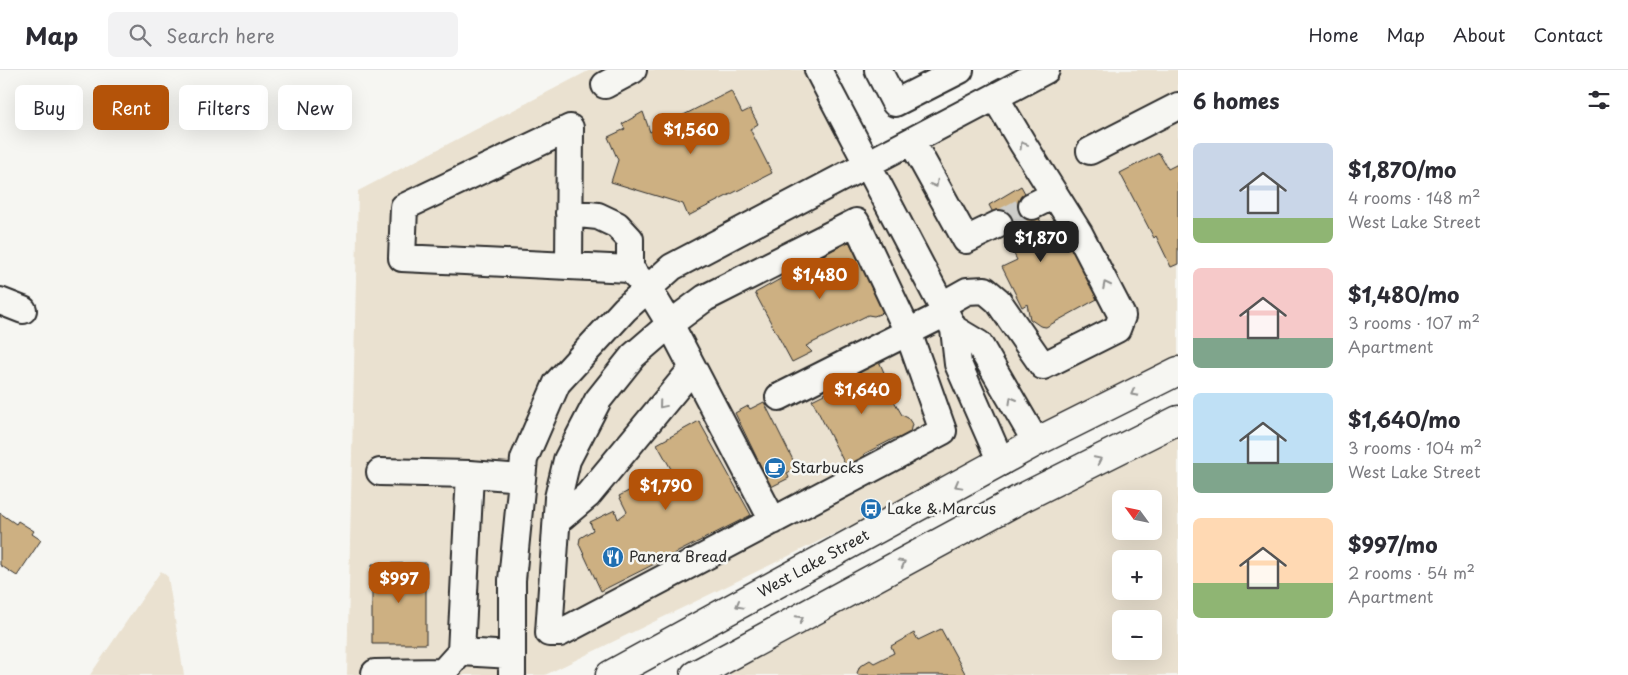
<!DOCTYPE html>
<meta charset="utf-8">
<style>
body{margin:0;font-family:"Playpen Sans",sans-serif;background:#f2f2f3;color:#2b2b33;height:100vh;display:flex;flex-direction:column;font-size:19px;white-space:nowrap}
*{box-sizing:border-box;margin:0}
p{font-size:16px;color:#7c7c81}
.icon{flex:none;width:28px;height:28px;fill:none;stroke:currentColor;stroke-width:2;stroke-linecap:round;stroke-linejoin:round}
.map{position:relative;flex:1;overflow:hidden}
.sheet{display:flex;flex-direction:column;background:#fff;width:450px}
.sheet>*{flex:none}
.top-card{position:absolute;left:15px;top:15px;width:475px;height:45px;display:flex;gap:10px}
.needle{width:32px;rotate:303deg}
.fabs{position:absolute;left:1112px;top:420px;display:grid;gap:10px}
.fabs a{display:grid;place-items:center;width:50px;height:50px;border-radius:8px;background:#fff;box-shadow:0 5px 20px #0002;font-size:25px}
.price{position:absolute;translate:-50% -42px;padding:0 11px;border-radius:10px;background:#b45309;color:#fff;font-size:16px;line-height:32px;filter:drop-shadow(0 1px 2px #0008)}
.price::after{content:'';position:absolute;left:50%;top:30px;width:15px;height:11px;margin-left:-8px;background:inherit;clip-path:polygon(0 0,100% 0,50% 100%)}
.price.selected{background:#222;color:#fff}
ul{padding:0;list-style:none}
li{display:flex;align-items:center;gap:15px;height:125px;padding:0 15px}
li span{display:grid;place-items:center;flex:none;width:140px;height:100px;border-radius:8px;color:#555}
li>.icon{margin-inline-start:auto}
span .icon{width:60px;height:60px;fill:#fffc;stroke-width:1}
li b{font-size:21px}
h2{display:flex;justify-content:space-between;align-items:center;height:60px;padding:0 15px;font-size:21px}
.tag{padding:0 18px;border-radius:8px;background:#fff;box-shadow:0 5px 20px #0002;font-size:18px;line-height:45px}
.tag.selected{background:#b45309;color:#fff}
header{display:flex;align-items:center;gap:30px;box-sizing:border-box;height:70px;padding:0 25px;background:#fff;border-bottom:1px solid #e1e1e2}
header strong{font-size:24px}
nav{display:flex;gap:28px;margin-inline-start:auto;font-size:18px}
.search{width:350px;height:45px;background:#f2f2f3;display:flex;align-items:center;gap:12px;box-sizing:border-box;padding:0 18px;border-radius:8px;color:#7c7c81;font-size:19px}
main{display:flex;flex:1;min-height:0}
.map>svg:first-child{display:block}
.built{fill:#eae1d0;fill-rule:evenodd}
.building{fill:#cdb082;stroke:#2b2b2b}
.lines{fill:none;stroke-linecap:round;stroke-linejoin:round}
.minor-tunnel{stroke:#cdcdca;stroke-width:26;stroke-dasharray:26 13;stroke-linecap:butt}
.minor-casing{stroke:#2b2b2b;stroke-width:30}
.major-casing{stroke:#2b2b2b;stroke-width:31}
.minor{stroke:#f6f6f2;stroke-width:26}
.major{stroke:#f6f6f2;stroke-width:28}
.oneway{stroke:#90908e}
.labels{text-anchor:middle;stroke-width:5;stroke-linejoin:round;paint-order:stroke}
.poi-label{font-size:15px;fill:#2b2b2b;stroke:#f6f6f2;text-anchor:start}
.street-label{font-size:15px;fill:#2b2b2b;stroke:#f6f6f2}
</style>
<header>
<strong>Map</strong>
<div class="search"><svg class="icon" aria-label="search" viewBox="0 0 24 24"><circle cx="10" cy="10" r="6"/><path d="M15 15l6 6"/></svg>Search here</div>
<nav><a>Home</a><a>Map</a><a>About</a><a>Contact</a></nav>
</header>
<main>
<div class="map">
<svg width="1178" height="605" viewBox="0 0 1178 605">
<rect width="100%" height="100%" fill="#f6f6f2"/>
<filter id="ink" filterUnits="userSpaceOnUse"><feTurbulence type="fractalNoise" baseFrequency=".02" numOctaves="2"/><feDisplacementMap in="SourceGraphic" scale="10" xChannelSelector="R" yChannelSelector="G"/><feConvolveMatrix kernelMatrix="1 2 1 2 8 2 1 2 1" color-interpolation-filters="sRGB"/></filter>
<g filter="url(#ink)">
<path class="built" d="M590,0H824L871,85L1035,0H1178V291L1028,369L545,605H347L358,121Z
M1178,360V605H711ZM1121,429H1154V461H1121ZM1121,489H1154V521H1121ZM1121,549H1154V581H1121Z
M161,501L168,507L184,605H90Z"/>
<path class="building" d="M731,21L742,43L750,39L758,54L750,59L772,103L688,146L683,134L611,112L618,90L608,67L625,59L622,54L643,42L650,62Z
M1159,83L1168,99L1178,94V194L1171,197L1156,166L1154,168L1120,103Z
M1021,116L1052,172L1066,163L1099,228L1046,257L1040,256L1030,249L1027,234L1022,237L1002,197L1017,190L989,135Z
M849,171L874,221L879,220L886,238L880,244L874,246L868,245L806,276L812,282L792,292L755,223Z
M879,291L889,314L886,317L902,345L908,348L912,354L910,362L900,370L895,368L864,384L867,389L848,400L812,330L858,307L856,303Z
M764,332L797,398L787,403L789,408L771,417L735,343L748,336L750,339Z
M699,351L751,445L601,521L579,474L580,468L593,460L590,452L615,440L618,449L627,442L619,426L671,399L657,374Z
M0,443L16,454L18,451L34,461L32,464L41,470L17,506L0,495Z
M426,493V574H372V494Z
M941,559L966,605H858L857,603L860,596L870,590L874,593L894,583L891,576L914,563L918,570Z"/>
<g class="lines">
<path class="minor-tunnel" d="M999,154L1032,136"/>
<g class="minor-casing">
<path id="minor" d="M818,0L954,259L958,294L1001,392
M878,0L895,33L960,0
M605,15L633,0
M912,72L966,170L999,154
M1090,81L1178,36
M1032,136L1054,125
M569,143L598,146L617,155L630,169V199L648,218L670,254L773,451
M856,152L908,262L943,361L560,563H549L558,428L567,390L598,330L633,286L670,254L705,228Z
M569,196L570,58L404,137L402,188L630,199
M0,231L23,240
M942,235L967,221L985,220L998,231L1043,296L1117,259L1122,246L1079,163L1023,74L995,27
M954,259L979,274L1036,372
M779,327L946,243
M380,402L470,404
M557,451L588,425L693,298
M461,582L470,404L522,408
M375,603L443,602L461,582L512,585
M512,605V510L524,389L557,313L625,239L672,197L1046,0"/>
</g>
<g class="major-casing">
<g id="major">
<path id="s1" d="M610,605L1036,372L1178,301"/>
<path d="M695,605L1020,429L1178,350"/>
</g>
</g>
<use href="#minor" class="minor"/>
<use href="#major" class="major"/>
</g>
<defs><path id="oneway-chevron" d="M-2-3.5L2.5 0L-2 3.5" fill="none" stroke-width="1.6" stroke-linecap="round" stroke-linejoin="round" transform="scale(1.25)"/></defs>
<g class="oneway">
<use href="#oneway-chevron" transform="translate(1023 75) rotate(-121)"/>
<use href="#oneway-chevron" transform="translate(935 114) rotate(61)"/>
<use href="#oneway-chevron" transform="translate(1106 215) rotate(-117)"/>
<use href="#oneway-chevron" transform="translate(1134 323) rotate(153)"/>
<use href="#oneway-chevron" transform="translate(1012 330) rotate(-120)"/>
<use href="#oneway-chevron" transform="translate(662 335) rotate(130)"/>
<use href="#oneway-chevron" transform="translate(1098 390) rotate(-26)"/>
<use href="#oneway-chevron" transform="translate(958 415) rotate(151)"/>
<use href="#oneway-chevron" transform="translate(902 493) rotate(-29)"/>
<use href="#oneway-chevron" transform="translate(739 535) rotate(151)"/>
<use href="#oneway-chevron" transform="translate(800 549) rotate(-28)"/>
</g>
</g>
<defs>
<g id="cafe-disc" transform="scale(1.125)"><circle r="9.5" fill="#1f6fb2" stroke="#f6f6f2"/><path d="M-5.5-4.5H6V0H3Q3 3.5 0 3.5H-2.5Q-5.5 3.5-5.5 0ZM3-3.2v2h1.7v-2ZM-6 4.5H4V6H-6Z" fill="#fff"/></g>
<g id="bus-disc" transform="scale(1.125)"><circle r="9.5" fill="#1f6fb2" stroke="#f6f6f2"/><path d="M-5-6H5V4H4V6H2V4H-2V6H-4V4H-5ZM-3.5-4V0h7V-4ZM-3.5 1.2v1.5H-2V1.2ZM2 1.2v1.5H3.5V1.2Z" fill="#fff"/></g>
<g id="restaurant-disc" transform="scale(1.125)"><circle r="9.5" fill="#1f6fb2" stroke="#f6f6f2"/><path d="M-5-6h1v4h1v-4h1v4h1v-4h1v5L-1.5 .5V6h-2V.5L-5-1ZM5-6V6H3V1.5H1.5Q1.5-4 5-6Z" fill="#fff"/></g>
</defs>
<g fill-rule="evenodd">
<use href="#cafe-disc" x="775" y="398"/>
<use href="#bus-disc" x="871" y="439"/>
<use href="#restaurant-disc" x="613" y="487"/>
</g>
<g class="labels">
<g class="poi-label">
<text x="791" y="403">Starbucks</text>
<text x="887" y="444">Lake &amp; Marcus</text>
<text x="629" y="492">Panera Bread</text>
</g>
<g class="street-label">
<text dy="5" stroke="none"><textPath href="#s1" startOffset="232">West Lake Street</textPath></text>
</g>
</g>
</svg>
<div class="fabs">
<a><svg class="needle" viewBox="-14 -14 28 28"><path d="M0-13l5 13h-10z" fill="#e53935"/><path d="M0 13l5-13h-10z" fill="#7c7c81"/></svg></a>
<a>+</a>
<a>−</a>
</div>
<b class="price" style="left:691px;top:85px">$1,560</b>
<b class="price selected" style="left:1041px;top:193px">$1,870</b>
<b class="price" style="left:820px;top:230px">$1,480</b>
<b class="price" style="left:862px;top:345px">$1,640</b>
<b class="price" style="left:666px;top:441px">$1,790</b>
<b class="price" style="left:399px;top:534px">$997</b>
<div class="top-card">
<a class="tag">Buy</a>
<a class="tag selected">Rent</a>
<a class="tag">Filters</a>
<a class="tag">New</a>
</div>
</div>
<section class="sheet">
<h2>6 homes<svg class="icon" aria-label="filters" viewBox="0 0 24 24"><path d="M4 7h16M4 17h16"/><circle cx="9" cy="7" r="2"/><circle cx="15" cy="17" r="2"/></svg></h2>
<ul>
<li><span style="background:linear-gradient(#c9d6e8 75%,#8fb573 0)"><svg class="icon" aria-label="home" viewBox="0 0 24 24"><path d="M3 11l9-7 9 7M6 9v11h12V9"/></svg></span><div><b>$1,870/mo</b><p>4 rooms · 148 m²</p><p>West Lake Street</p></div></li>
<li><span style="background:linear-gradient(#f6c9c9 70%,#7fa58c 0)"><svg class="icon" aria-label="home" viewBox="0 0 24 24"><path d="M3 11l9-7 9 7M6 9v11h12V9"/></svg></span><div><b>$1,480/mo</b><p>3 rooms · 107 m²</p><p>Apartment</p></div></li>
<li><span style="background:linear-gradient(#bfe0f5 70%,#7fa58c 0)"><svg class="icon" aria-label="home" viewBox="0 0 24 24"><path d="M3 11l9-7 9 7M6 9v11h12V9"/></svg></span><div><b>$1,640/mo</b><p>3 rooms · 104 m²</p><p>West Lake Street</p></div></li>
<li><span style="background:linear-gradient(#ffd9b3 65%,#8fb573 0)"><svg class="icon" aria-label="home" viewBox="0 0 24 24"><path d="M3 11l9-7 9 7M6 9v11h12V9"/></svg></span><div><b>$997/mo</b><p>2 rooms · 54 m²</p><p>Apartment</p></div></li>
</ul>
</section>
</main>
